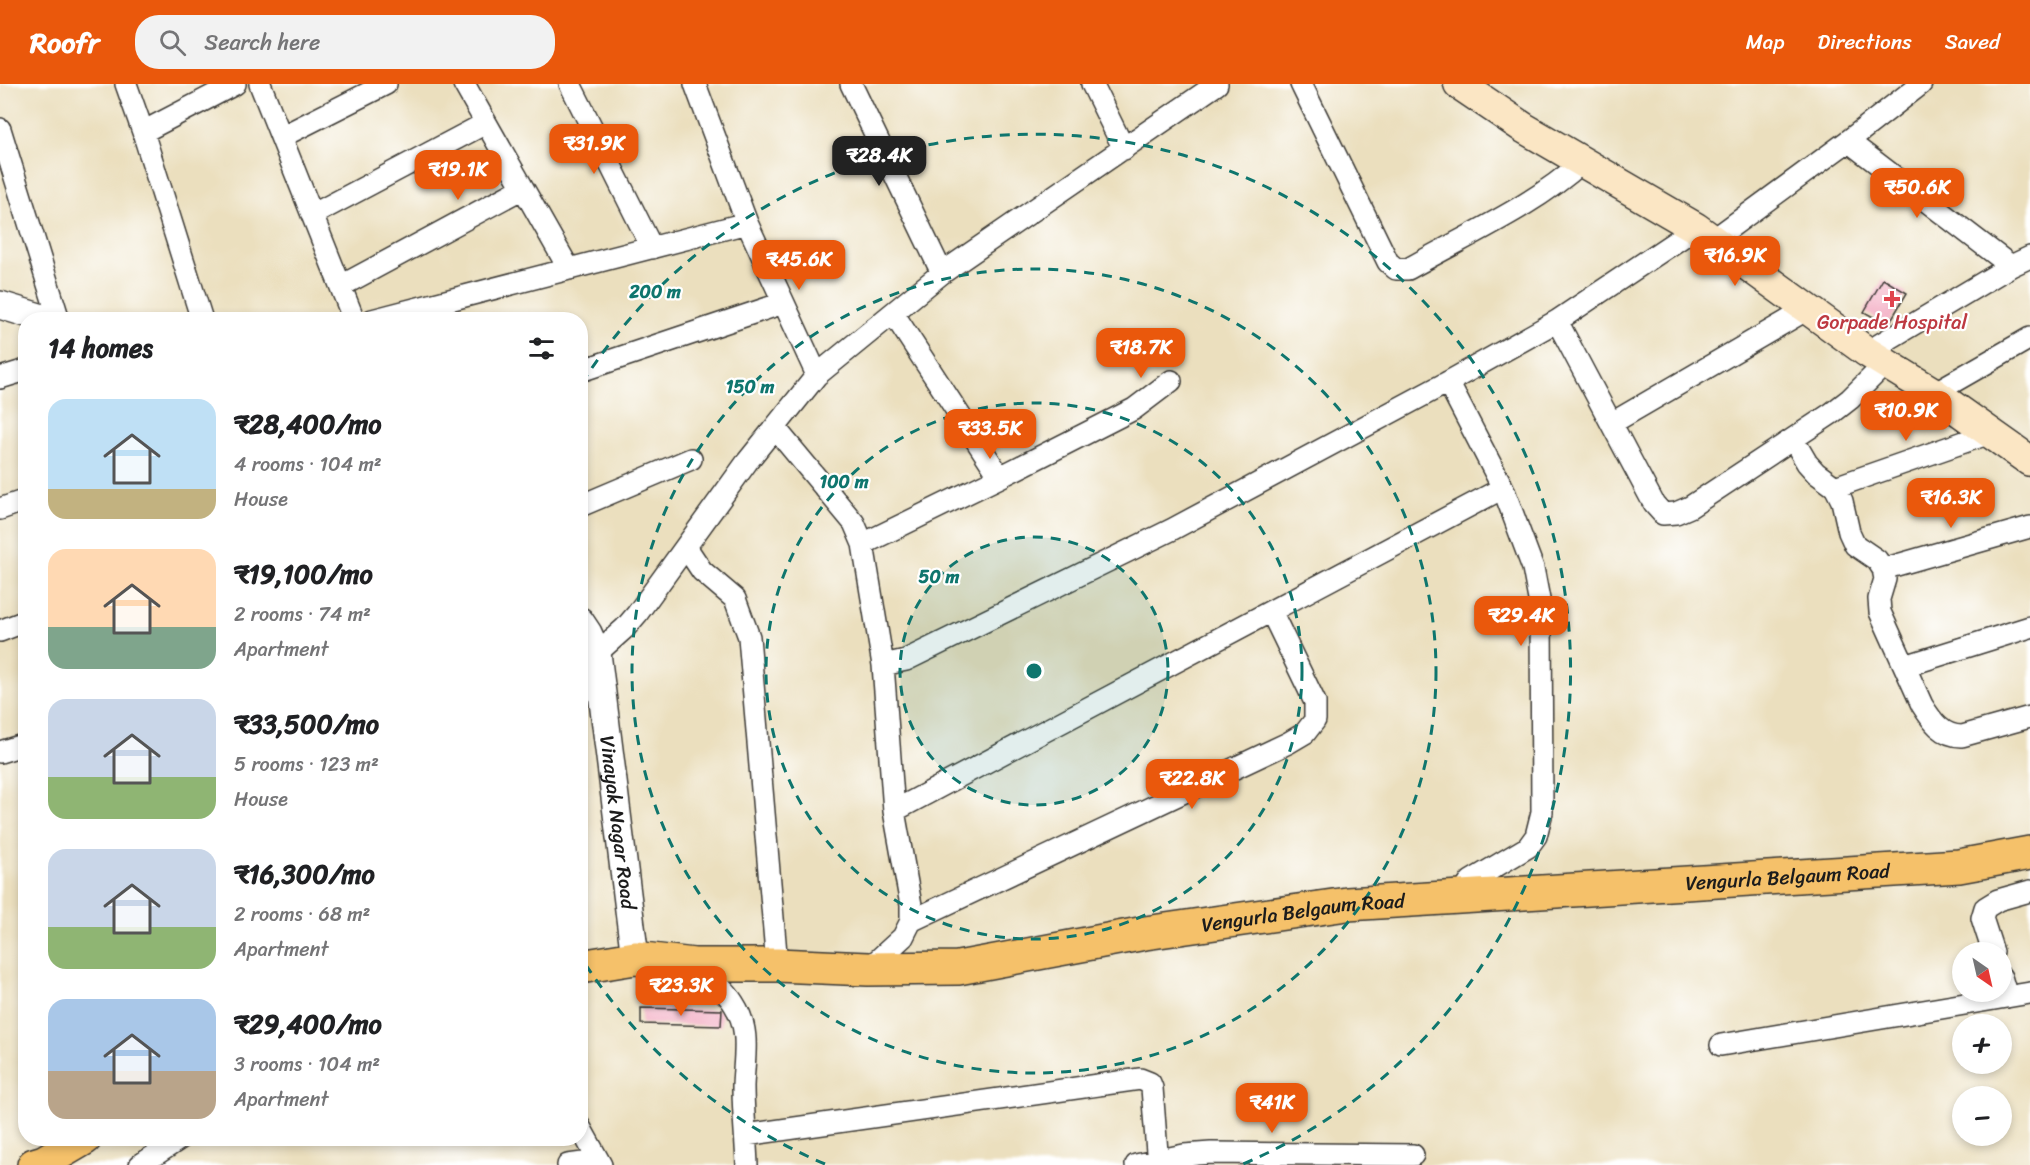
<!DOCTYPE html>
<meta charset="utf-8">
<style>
body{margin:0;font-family:Sriracha,sans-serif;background:#f2f2f2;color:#202124;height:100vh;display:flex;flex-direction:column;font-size:22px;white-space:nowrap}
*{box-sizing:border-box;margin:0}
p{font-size:20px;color:#757577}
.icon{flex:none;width:33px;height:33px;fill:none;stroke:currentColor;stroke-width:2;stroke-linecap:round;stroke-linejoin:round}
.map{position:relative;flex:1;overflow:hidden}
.panel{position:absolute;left:18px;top:228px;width:570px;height:834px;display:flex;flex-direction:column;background:#fff;border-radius:24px;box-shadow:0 3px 9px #0003}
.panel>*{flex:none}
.needle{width:39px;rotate:146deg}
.fabs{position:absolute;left:1952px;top:858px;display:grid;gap:12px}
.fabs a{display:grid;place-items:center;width:60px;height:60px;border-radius:50%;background:#fff;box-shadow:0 3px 9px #0003;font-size:30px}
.price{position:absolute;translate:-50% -51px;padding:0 14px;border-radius:12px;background:#ea580c;color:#fff;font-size:20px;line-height:39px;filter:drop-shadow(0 2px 3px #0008)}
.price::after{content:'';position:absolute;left:50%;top:36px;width:18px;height:14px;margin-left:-9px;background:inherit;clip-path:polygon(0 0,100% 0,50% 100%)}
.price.selected{background:#222;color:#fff}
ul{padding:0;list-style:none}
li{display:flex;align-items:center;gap:18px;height:150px;padding:0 30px}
li span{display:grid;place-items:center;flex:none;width:168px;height:120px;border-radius:18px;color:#555}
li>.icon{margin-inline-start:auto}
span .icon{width:72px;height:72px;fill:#fffc;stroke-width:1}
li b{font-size:26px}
h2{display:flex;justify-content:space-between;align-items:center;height:72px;padding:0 30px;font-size:26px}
header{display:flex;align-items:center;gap:36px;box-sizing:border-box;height:84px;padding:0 30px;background:#ea580c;color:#fff}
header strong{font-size:28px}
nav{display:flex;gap:33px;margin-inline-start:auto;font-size:21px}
.search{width:420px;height:54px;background:#f2f2f2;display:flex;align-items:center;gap:15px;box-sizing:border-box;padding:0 21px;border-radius:24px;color:#757577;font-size:22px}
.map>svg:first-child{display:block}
.building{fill:#f2a6be}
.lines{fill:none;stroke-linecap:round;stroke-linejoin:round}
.minor-casing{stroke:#3b3934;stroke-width:24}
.tertiary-casing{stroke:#3b3934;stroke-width:30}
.secondary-casing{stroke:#3b3934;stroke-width:33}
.primary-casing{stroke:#3b3934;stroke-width:36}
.minor{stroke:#fff;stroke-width:21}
.tertiary{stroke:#fff;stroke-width:27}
.secondary{stroke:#fbe6c4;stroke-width:30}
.primary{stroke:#f5c16b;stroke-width:33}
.ring{fill:none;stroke:#0f766e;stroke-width:3;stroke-dasharray:10 8}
.health-dot{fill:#e0444e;stroke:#fff;stroke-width:2}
.labels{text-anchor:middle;stroke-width:4.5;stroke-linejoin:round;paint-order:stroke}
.health-label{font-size:20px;fill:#be3a42;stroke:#fff}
.street-label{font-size:20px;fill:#1c1c1c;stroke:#fff}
.centre{fill:#0f766e;stroke:#fff;stroke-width:3}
.ring-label{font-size:18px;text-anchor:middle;font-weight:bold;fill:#0f766e;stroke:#fff;stroke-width:4.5;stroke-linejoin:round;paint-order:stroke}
</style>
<header>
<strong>Roofr</strong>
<div class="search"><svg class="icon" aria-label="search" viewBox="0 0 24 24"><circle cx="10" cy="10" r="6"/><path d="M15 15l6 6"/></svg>Search here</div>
<nav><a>Map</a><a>Directions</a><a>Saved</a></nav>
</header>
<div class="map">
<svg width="2030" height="1081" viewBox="0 0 2030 1081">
<rect width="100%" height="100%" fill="#fff"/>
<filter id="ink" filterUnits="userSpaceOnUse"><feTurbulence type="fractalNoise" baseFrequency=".0167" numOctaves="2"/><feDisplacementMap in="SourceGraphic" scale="12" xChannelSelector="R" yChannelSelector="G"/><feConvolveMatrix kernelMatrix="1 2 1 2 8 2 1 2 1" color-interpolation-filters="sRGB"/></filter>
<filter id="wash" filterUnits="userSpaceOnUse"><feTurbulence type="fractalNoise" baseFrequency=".008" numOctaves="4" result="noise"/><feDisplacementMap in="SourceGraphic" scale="24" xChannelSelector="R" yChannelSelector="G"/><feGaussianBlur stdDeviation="1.35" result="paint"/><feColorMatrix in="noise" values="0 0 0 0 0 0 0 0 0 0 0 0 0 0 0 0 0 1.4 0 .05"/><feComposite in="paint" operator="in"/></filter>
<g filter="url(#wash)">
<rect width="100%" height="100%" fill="#ebdfbe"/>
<g id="blocks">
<path class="building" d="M1883,195L1907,209L1888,241L1864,228Z
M641,924L722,926L721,942L641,940Z"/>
</g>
</g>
<g filter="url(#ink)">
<use href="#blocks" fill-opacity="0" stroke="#3b3934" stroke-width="1.5"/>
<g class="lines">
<g class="minor-casing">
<path id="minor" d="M126,0L143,48
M260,0L354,236
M570,0L652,164
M695,0L747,139L817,291
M851,0L942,189
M1092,0L1124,65
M1301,0L1388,178L1396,185H1408C1464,153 1536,121 1582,78
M0,45L59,236
M281,53L386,0
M1848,57L2011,182
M523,104L569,185
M312,131L486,39
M1713,156L1848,57L1921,0
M341,202L523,104L464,0
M893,229L1000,393
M202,236L143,48L235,0
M372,236L747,139
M1557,237L1654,420L1663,430L1676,429L1690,423L1832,329L1850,315L1885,280
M1867,268L2011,182L2030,173
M580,287L783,219
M0,294L26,286
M1448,298L1503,404L1533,484L1541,526L1542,728L1536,752L1528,763L1471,797L1461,812
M1934,309L2030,254
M1612,339L1806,226
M775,344L854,439L863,460L883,581L894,727L911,821V837L903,853L868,885
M1793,355L1807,379L1816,389L1835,403L1842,417L1849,448L1855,461L1877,476L1883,485L1885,495L1879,515L1880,528L1922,621C1932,637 1942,652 1962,652L2030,633
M1835,403L1990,349
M580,422L691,375
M0,425L26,416
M863,460L1000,393L1134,325L1171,297
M686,463L702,487L735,515L749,553L777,881
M1883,485L2030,443
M0,547L26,537
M597,569L625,544L637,530L747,378L817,291L942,189L1217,0
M883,581L906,576L1171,446L1448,298L1557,237L1696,144
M1905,582L2030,543
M0,668L26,660
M894,727L1503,404
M911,837L1288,659L1305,649L1315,636V618L1271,527
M1993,868L1982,834L1985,824L1998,816L2030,807
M694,881C708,893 725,905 734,920C751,946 744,973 743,1002C743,1028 746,1055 747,1081
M2001,893L2007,913
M1721,961L2030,909
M580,1043L601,1081
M746,1051L1140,995L1150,999L1152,1004L1158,1081
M140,1081L181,1054
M568,1081L598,1077
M1136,1081L1184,1071L1211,1069L1413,1071"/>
</g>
<g class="tertiary-casing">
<g id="tertiary">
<path d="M0,221L49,236"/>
<path id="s1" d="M580,537L588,549L597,569L635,874"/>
</g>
</g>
<g class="secondary-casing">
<path id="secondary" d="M1459,0L1524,44L1696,144L1867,268L1934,309L2030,377"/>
</g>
<g class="primary-casing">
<g id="primary">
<path id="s2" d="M580,883L635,874L694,881H777L868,885L958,884L1145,849L1347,820L1959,782L2030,769"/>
<path d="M34,1081L44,1078L85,1054"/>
</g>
</g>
<use href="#minor" class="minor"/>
<use href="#tertiary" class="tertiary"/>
<use href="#secondary" class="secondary"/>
<use href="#primary" class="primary"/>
</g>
</g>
<circle cx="1034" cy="587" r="134" fill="#0f766e" fill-opacity=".12"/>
<g class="ring">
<circle cx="1034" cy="587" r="134"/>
<circle cx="1034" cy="587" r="268"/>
<circle cx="1034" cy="587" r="402"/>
<path d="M825 1080A536 536 0 0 1 582 875M582 299A536 536 0 1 1 1243 1080"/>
</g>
<path class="health-dot" d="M1889 206h6v6h6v6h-6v6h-6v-6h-6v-6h6z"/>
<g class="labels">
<g class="health-label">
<text x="1892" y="245">Gorpade Hospital</text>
</g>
<g class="street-label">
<text dy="7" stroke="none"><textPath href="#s1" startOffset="207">Vinayak Nagar Road</textPath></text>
<text dy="7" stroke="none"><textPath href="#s2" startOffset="1215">Vengurla Belgaum Road</textPath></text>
<text dy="7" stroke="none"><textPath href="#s2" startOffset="729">Vengurla Belgaum Road</textPath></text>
</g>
</g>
<circle cx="1034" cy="587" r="9" class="centre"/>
<g class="ring-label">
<text x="655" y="214">200 m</text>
<text x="750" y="309">150 m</text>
<text x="844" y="404">100 m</text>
<text x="939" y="499">50 m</text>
</g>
</svg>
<div class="fabs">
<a><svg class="needle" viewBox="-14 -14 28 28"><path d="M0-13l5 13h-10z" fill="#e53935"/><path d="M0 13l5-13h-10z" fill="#757577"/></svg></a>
<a>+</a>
<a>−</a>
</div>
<b class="price" style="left:594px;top:91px">₹31.9K</b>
<b class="price selected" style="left:879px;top:103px">₹28.4K</b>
<b class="price" style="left:458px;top:117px">₹19.1K</b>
<b class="price" style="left:1917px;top:135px">₹50.6K</b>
<b class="price" style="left:1735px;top:203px">₹16.9K</b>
<b class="price" style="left:799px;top:207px">₹45.6K</b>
<b class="price" style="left:1141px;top:295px">₹18.7K</b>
<b class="price" style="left:1906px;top:358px">₹10.9K</b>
<b class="price" style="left:990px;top:376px">₹33.5K</b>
<b class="price" style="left:1951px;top:445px">₹16.3K</b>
<b class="price" style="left:1521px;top:563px">₹29.4K</b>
<b class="price" style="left:1192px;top:726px">₹22.8K</b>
<b class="price" style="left:681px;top:933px">₹23.3K</b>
<b class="price" style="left:1272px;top:1050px">₹41K</b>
<section class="panel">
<h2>14 homes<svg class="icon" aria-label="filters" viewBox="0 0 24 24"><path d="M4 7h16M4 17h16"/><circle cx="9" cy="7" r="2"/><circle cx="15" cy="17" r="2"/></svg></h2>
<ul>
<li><span style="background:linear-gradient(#bfe0f5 75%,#c2b280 0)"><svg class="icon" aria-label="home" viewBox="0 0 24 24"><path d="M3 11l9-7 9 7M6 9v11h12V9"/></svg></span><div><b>₹28,400/mo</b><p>4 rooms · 104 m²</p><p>House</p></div></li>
<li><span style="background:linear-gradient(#ffd9b3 65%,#7fa58c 0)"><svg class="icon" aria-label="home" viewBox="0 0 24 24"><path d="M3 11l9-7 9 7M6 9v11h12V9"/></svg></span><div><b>₹19,100/mo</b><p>2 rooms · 74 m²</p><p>Apartment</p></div></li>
<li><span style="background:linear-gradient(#c9d6e8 65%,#8fb573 0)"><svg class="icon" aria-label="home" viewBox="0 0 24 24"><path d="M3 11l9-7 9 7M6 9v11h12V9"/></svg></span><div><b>₹33,500/mo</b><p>5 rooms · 123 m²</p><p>House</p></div></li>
<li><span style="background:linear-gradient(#c9d6e8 65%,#8fb573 0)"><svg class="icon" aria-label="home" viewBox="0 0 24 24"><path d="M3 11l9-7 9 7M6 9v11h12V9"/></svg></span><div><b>₹16,300/mo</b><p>2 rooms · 68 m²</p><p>Apartment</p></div></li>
<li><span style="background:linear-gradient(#a9c7e8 60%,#b9a48a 0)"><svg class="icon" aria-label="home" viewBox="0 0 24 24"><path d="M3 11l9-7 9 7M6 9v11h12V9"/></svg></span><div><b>₹29,400/mo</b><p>3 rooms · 104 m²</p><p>Apartment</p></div></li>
</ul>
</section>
</div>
